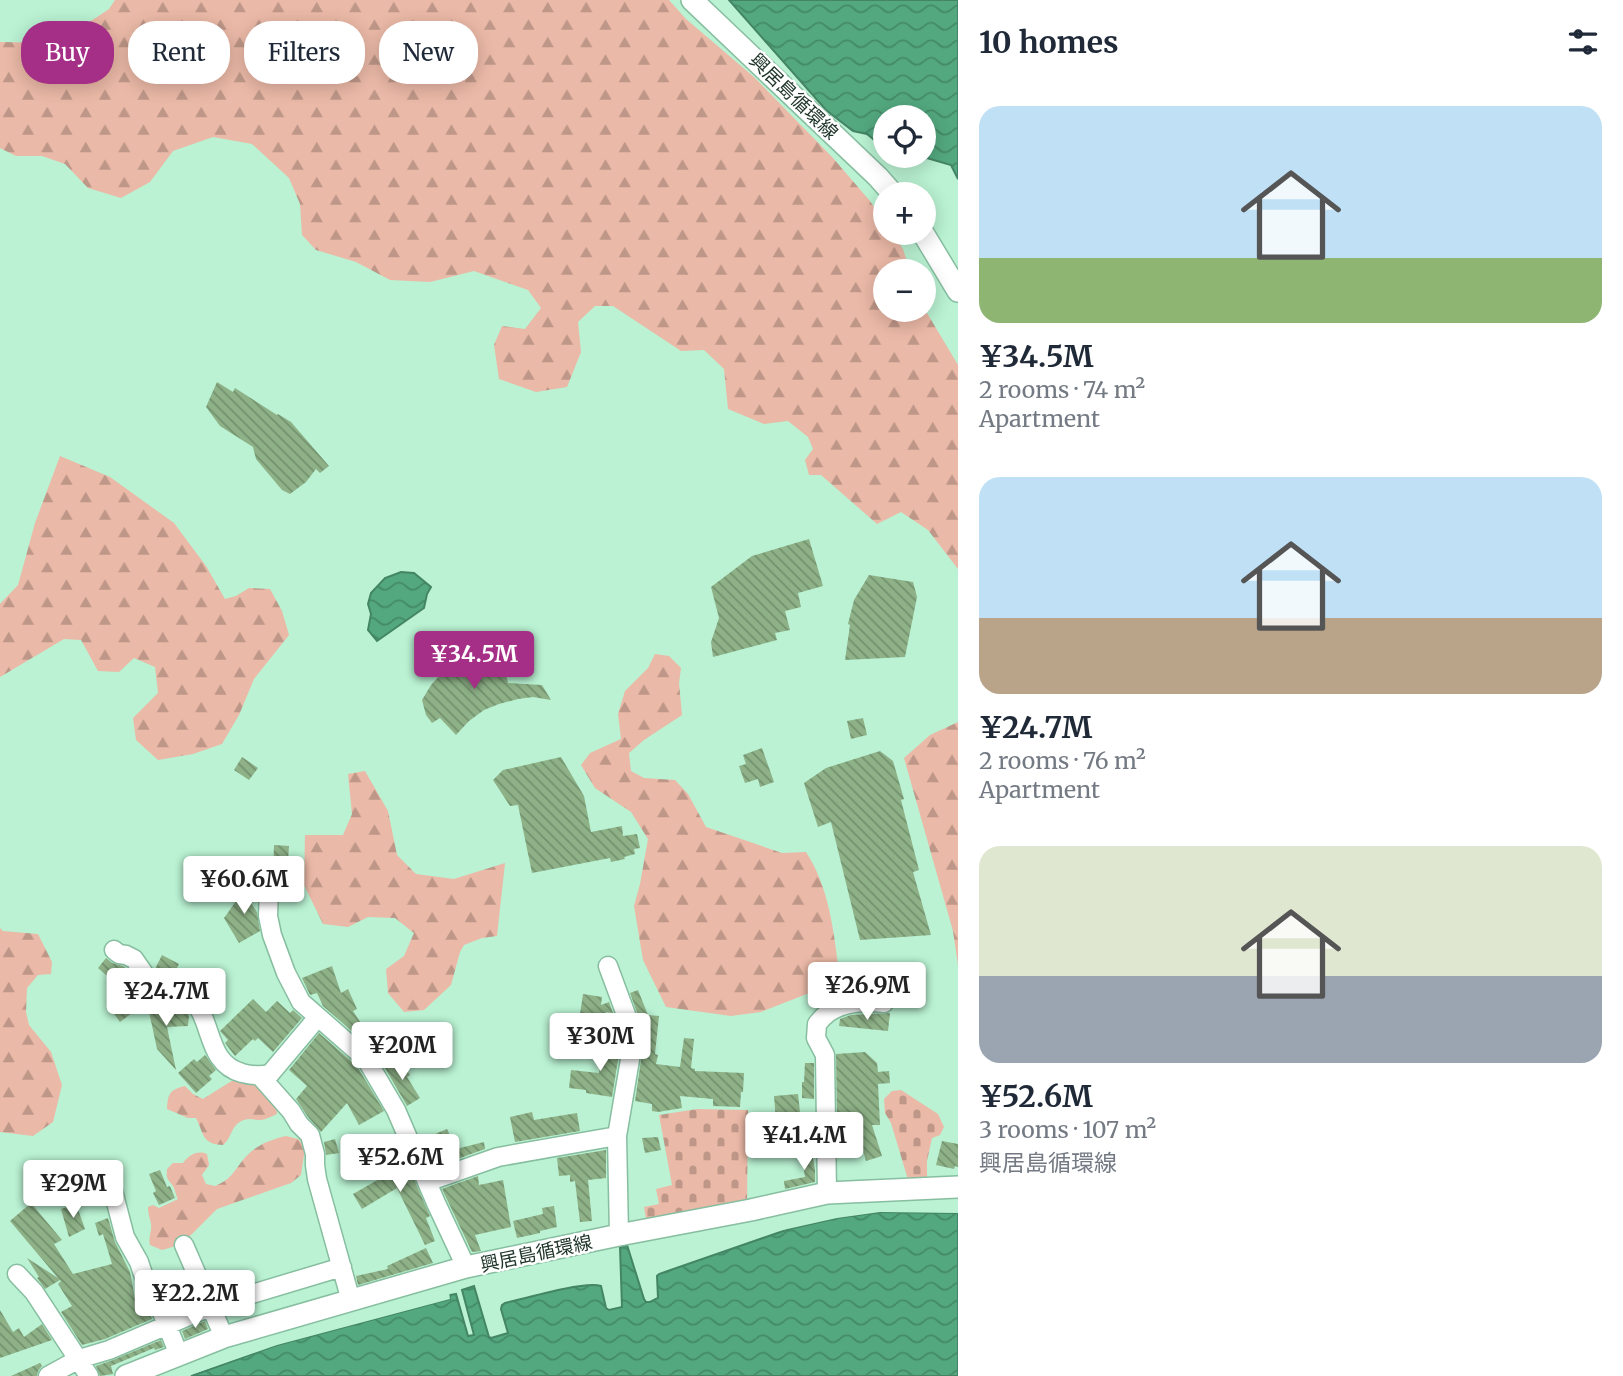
<!DOCTYPE html>
<meta charset="utf-8">
<style>
body{margin:0;font-family:Merriweather,"Noto Sans JP",serif;background:#f6f6f7;color:#1f2937;height:100vh;display:flex;flex-direction:column;font-size:26px;white-space:nowrap}
*{box-sizing:border-box;margin:0}
p{font-size:23px;color:#747a83}
.icon{flex:none;width:38px;height:38px;fill:none;stroke:currentColor;stroke-width:2;stroke-linecap:round;stroke-linejoin:round}
.map{position:relative;flex:1;overflow:hidden}
.drawer{display:flex;flex-direction:column;background:#fff;width:665px}
.drawer>*{flex:none}
.top-card{position:absolute;left:21px;top:21px;width:665px;height:63px;display:flex;gap:14px}
.controls{position:absolute;left:873px;top:105px;display:grid;gap:14px}
.controls a{display:grid;place-items:center;width:63px;height:63px;border-radius:50%;background:#fff;box-shadow:0 4px 18px #0003;font-size:35px}
.price{position:absolute;translate:-50% -60px;padding:0 16px;border-radius:7px;background:#fff;color:#222;font-size:23px;line-height:46px;filter:drop-shadow(0 2px 4px #0008)}
.price::after{content:'';position:absolute;left:50%;top:42px;width:21px;height:16px;margin-left:-10px;background:inherit;clip-path:polygon(0 0,100% 0,50% 100%)}
.price.current{background:#a52e86;color:#fff}
ul{padding:0;list-style:none}
li{display:grid;align-content:center;gap:14px;height:371px;padding:0 21px}
li span{display:grid;place-items:center;height:217px;border-radius:21px;color:#555}
li>.icon{margin-inline-start:auto}
span .icon{width:126px;height:126px;fill:#fffc;stroke-width:1}
li b{font-size:30px}
h2{display:flex;justify-content:space-between;align-items:center;height:84px;padding:0 21px;font-size:30px}
.pill{padding:0 24px;border-radius:28px;background:#fff;box-shadow:0 4px 18px #0003;font-size:24px;line-height:63px}
.pill.current{background:#a52e86;color:#fff}
main{display:flex;flex:1;min-height:0}
.map>svg:first-child{display:block}
.forest{fill:url(#forest-firs)}
.cemetery{fill:url(#cemetery-stones)}
.water{fill:url(#water-waves);stroke:#438565;stroke-width:2}
.pier{fill:#baf2d3}
.building{fill:url(#building-back-hatch)}
.lines{fill:none;stroke-linecap:round;stroke-linejoin:round}
.minor-casing{stroke:#87bea0;stroke-width:21}
.major-casing{stroke:#87bea0;stroke-width:24}
.minor{stroke:#fff;stroke-width:18}
.major{stroke:#fff;stroke-width:21}
.labels{text-anchor:middle;stroke-width:5;stroke-linejoin:round;paint-order:stroke}
.street-label{font-size:19px;fill:#1e3428;stroke:#fff}
</style>
<main>
<div class="map">
<svg width="958" height="1376" viewBox="0 0 958 1376">
<defs>
<pattern id="forest-firs" width="22" height="20" patternUnits="userSpaceOnUse" patternTransform="scale(1.75)"><rect width="22" height="20" fill="#ebb9a7"/><path d="M5 1l3.5 6h-7zM16 11l3.5 6h-7z" fill="#be9788"/></pattern>
<pattern id="cemetery-stones" width="16" height="16" patternUnits="userSpaceOnUse" patternTransform="scale(1.75)"><rect width="16" height="16" fill="#ebb9a7"/><path d="M2 7V4a2 2 0 0 1 4 0v3zM10 15v-3a2 2 0 0 1 4 0v3z" fill="#be9788"/></pattern>
<pattern id="water-waves" width="16" height="10" patternUnits="userSpaceOnUse" patternTransform="scale(1.75)"><rect width="16" height="10" fill="#53a87f"/><path d="M0 5q4-4 8 0t8 0" fill="none" stroke="#448a68"/></pattern>
<pattern id="building-back-hatch" width="6" height="6" patternUnits="userSpaceOnUse" patternTransform="scale(1.75)"><rect width="6" height="6" fill="#8eb187"/><path d="M-1 5l2 2M0 0l6 6M5-1l2 2" fill="none" stroke="#73916e"/></pattern>
</defs>
<rect width="100%" height="100%" fill="#baf2d3"/>
<path class="forest" d="M115,0H669L686,19L754,77L833,158L870,201L885,223L886,233H892L903,249L910,271H886V310H924V308L958,365V569L928,530L901,512L877,524L821,475H809L805,460L813,449L808,437L788,421L764,424L728,409L724,369L704,350L681,351L613,306H595L578,322L581,352L567,387L536,392L499,379L494,345L502,326L525,329L541,308L528,290L474,271L430,282L390,280L356,262L316,250L302,235L300,204L289,178L252,144L213,137L173,151L150,182L121,198L88,188L65,164L42,156H16L0,148V42L58,43L109,9Z
M60,456L110,477L174,523L206,566L225,599L236,596L249,588L270,589L282,611L289,635L254,679L239,715L222,744L193,754L158,760L136,740L133,718L158,693L155,667L134,658L119,672L98,671L81,640L64,639L0,677V604L18,585L35,523Z
M655,654L669,656L681,668L679,683L682,715L644,740L629,753L631,771L644,778L675,780L688,794L706,827L782,853L806,852C829,887 834,932 839,973L812,992L761,1012L731,1016L666,1007L643,960L634,906L640,884L648,839L631,812L595,788L581,765L590,753L621,739L618,714L625,691L648,668Z
M958,722V965L953,931L904,758L930,735Z
M365,771L388,811L397,855L416,874L454,879L505,863L497,936L482,938L464,945L460,952L451,985L424,1010L404,1012L388,993L386,969L404,956L414,933L395,918L368,917L348,927L323,924L304,885L305,835H343L352,814L348,774Z
M0,928L3,931L38,934L52,962L51,974L38,975L27,988L26,1012L29,1025L51,1052L62,1085L53,1122L33,1136L0,1132Z
M237,1079L256,1082L276,1105L277,1114C272,1116 267,1119 261,1120C256,1120 249,1118 244,1120C231,1124 232,1138 223,1145C201,1144 204,1133 196,1118H188L167,1109C168,1094 169,1090 185,1086L193,1094L203,1099L230,1082Z
M286,1136L298,1139L304,1145V1155L301,1175L291,1183L217,1209L191,1235L176,1246L162,1250L150,1245C148,1237 152,1232 151,1224C150,1218 148,1214 148,1207L153,1205L159,1208L178,1199C176,1196 175,1189 173,1186C168,1179 166,1180 167,1169L173,1163H183C189,1155 197,1150 207,1154L209,1165L202,1175L206,1184L215,1186C231,1179 232,1174 243,1160C254,1146 269,1140 286,1136Z"/>
<path class="cemetery" d="M901,1090L938,1114L944,1127L940,1135L932,1138L927,1161V1181L909,1183L891,1123L885,1113L884,1099L892,1091Z
M697,1109L748,1110L747,1205L647,1225L644,1207L659,1204L656,1189L672,1185L659,1115Z"/>
<path class="water" d="M729,0H958V179L951,165L927,158L902,164L893,156H924V117H886L885,149L867,134L853,131L826,110Z
M401,572L414,573L431,587L427,594L424,608L377,641L368,630L371,614L368,604L371,593L385,578Z
M880,1212L958,1213V1376H191L277,1345L450,1299V1295L456,1294L468,1336L474,1335L462,1290L474,1286L489,1337L491,1338L508,1333L501,1309L502,1305L505,1303C526,1298 584,1281 601,1286L606,1308L609,1310L622,1307L620,1247L627,1245L644,1299L646,1302H650L658,1298L657,1276L659,1274L789,1229L837,1218Z"/>
<path class="pier" d="M880,1209H958V1213L880,1212L837,1218L765,1234L788,1226L836,1214Z
M449,1292L450,1299L277,1345L188,1376L189,1373L200,1368L276,1341L446,1297V1294Z"/>
<path class="building" d="M217,382L233,392L235,388L277,415L278,414L291,422L329,466L320,473L316,469L306,482L290,494L282,490L256,459L253,447L220,426L206,407Z
M809,539L823,586L798,593L801,607L785,611L790,630L775,633L777,640L713,657L711,642L719,618L711,587L752,556Z
M869,575L913,582L917,597L905,657L845,660L850,625L848,624L854,600Z
M494,651L502,656L508,683L542,685L551,700L533,697L518,699L499,704L484,710L469,721L456,735L440,718L432,723L426,715L422,700L431,685L442,673L455,664L470,658Z
M863,718L867,735L851,739L847,721Z
M762,748L774,782L760,787L758,779L745,783L739,766L746,764L743,755Z
M880,751L893,761L904,799L901,800L919,870L913,872L931,935L860,940L831,822L818,827L804,783L826,768Z
M242,757L258,768L249,780L234,770Z
M561,757L584,796L591,832L622,826L623,836L637,834L640,848L634,849L635,854L624,857L625,859L611,862L610,858L532,873L518,805L510,806L493,780L503,770Z
M274,845L289,846L288,861L295,862V865H301V878H293V884H287L286,892H280L279,882L273,877Z
M258,886L257,901L251,903L257,912L260,931L239,943L224,918L244,890Z
M162,955L179,964L173,975L168,972L164,980L155,969Z
M106,958L112,963L123,966L127,969L120,978L112,971L107,976L98,968Z
M332,966L341,993L348,989L357,1009L353,1011L368,1034L361,1039L323,1006L317,993L310,995L302,978Z
M638,990L648,1015L659,1016L655,1054L658,1055L656,1064L680,1067L684,1038L694,1039L691,1068L695,1069V1071L744,1073L743,1092H741L740,1107L713,1106V1099L680,1096L682,1108L658,1112L652,1111V1104L635,1101L643,1047L639,1018L630,993Z
M583,994L602,997L601,1005L609,1002L613,1013L606,1012L605,1020L574,1016L580,1014Z
M121,999L132,1013L120,1022L109,1007Z
M253,999L266,1012L277,1001L290,1013L293,1010L302,1018L273,1052L258,1038L255,1041L253,1039L235,1056L225,1043L228,1040L220,1031Z
M158,1005L167,1009H185L189,1015L188,1026L167,1027L176,1070L157,1049L148,1007Z
M890,1013L888,1031L839,1026L840,1019L851,1015Z
M319,1033L357,1066L384,1111L359,1125L347,1103L321,1132L308,1117L296,1099L307,1086L289,1070Z
M604,1039L620,1041V1048L612,1097L586,1093V1090L569,1088L571,1070L599,1073Z
M865,1052L877,1063L878,1072L889,1071L890,1083L878,1084L880,1125H872L882,1156L866,1161L856,1126L837,1127L836,1054Z
M205,1055L216,1070L209,1076L212,1079L196,1093L178,1073L194,1059L197,1062Z
M399,1058L410,1075L407,1077L420,1098L407,1106L385,1068Z
M805,1063H814V1099L802,1098V1082H804Z
M798,1094L801,1121L789,1123V1119L776,1121L774,1096Z
M532,1112L534,1120L577,1113L580,1131L515,1142L510,1117Z
M447,1129L456,1149L484,1142L485,1149L438,1166L432,1156L429,1157L421,1140Z
M658,1137L661,1150L645,1153L642,1138Z
M335,1139L339,1153L326,1155L324,1142Z
M942,1141L958,1144V1167L955,1166L954,1169L936,1165Z
M808,1142H810L815,1170V1182L785,1189L784,1181L805,1177L804,1171Z
M606,1150V1178L588,1180L592,1221L580,1222L575,1181L570,1182V1175L559,1176L557,1158Z
M403,1154L430,1216L426,1218L435,1241L425,1245L397,1188L362,1209L353,1194L388,1174L383,1163Z
M160,1170L167,1187L170,1186L175,1198L159,1205L153,1193L156,1191L149,1174Z
M478,1176L479,1185L503,1180L511,1227L475,1235L481,1251L472,1252L442,1189Z
M31,1203L62,1240L54,1244L73,1274L112,1264L103,1234L99,1236L95,1223L108,1218L115,1242L130,1272L135,1299L143,1296L152,1319L105,1339L82,1345L61,1312L72,1306L58,1284L61,1281L60,1280L45,1289L37,1278L39,1277L27,1258L58,1278L10,1221Z
M76,1204L85,1229L69,1237L61,1209Z
M554,1206L557,1227L540,1231V1233L517,1238L513,1221L543,1214L542,1208Z
M426,1248L433,1263L358,1285L356,1276L388,1269L387,1266Z
M0,1310L13,1332L19,1328L24,1337L42,1324L52,1340L0,1358Z
M205,1321L208,1329L185,1339L182,1331Z
M161,1340L164,1347L155,1350L154,1348L111,1366L113,1374L100,1376L96,1366L113,1360Z
M40,1363L42,1366L38,1371L37,1376H11Z"/>
<g class="lines">
<g class="minor-casing">
<path id="minor" d="M269,887L268,916L272,935L286,973L301,1002L366,1059L396,1110L436,1203L466,1267
M114,950L119,954L126,955L134,959L152,985L167,998L190,997C214,1019 205,1063 242,1073C252,1076 260,1076 270,1074L318,1017
M608,966L628,1020L632,1048L617,1136L619,1235
M260,1076L291,1111L299,1124L310,1135L315,1154V1165L317,1179L351,1301
M96,1181L107,1183L112,1187L125,1237L139,1262L143,1274L153,1290L179,1355
M427,1182L498,1157L617,1136
M827,1193L825,1055L816,1038L817,1024C820,1020 825,1015 829,1012C845,1002 866,1001 884,1003
M184,1245L224,1337
M17,1274L34,1292L89,1376
M48,1376L79,1359L109,1350L212,1306L342,1267"/>
</g>
<g class="major-casing">
<path id="major" d="M692,0L878,177L893,194
M923,233L958,291
M126,1376L224,1337L466,1267L619,1235L751,1210L827,1193L958,1187"/>
</g>
<use href="#minor" class="minor"/>
<use href="#major" class="major"/>
</g>
<g class="labels">
<g class="street-label">
<text transform="translate(794 96) rotate(44)" y="7">興居島循環線</text>
<text transform="translate(536 1253) rotate(-12)" y="7">興居島循環線</text>
</g>
</g>
</svg>
<div class="controls">
<a><svg class="icon" aria-label="locate" viewBox="0 0 24 24"><circle cx="12" cy="12" r="6"/><path d="M12 2v4M12 18v4M2 12h4M18 12h4"/></svg></a>
<a>+</a>
<a>−</a>
</div>
<b class="price current" style="left:474px;top:691px">¥34.5M</b>
<b class="price" style="left:244px;top:916px">¥60.6M</b>
<b class="price" style="left:867px;top:1022px">¥26.9M</b>
<b class="price" style="left:166px;top:1028px">¥24.7M</b>
<b class="price" style="left:600px;top:1073px">¥30M</b>
<b class="price" style="left:402px;top:1082px">¥20M</b>
<b class="price" style="left:804px;top:1172px">¥41.4M</b>
<b class="price" style="left:400px;top:1194px">¥52.6M</b>
<b class="price" style="left:73px;top:1220px">¥29M</b>
<b class="price" style="left:195px;top:1330px">¥22.2M</b>
<div class="top-card">
<a class="pill current">Buy</a>
<a class="pill">Rent</a>
<a class="pill">Filters</a>
<a class="pill">New</a>
</div>
</div>
<section class="drawer">
<h2>10 homes<svg class="icon" aria-label="filters" viewBox="0 0 24 24"><path d="M4 7h16M4 17h16"/><circle cx="9" cy="7" r="2"/><circle cx="15" cy="17" r="2"/></svg></h2>
<ul>
<li><span style="background:linear-gradient(#bfe0f5 70%,#8fb573 0)"><svg class="icon" aria-label="home" viewBox="0 0 24 24"><path d="M3 11l9-7 9 7M6 9v11h12V9"/></svg></span><div><b>¥34.5M</b><p>2 rooms · 74 m²</p><p>Apartment</p></div></li>
<li><span style="background:linear-gradient(#bfe0f5 65%,#b9a48a 0)"><svg class="icon" aria-label="home" viewBox="0 0 24 24"><path d="M3 11l9-7 9 7M6 9v11h12V9"/></svg></span><div><b>¥24.7M</b><p>2 rooms · 76 m²</p><p>Apartment</p></div></li>
<li><span style="background:linear-gradient(#dfe7d0 60%,#9aa5b1 0)"><svg class="icon" aria-label="home" viewBox="0 0 24 24"><path d="M3 11l9-7 9 7M6 9v11h12V9"/></svg></span><div><b>¥52.6M</b><p>3 rooms · 107 m²</p><p>興居島循環線</p></div></li>
</ul>
</section>
</main>
